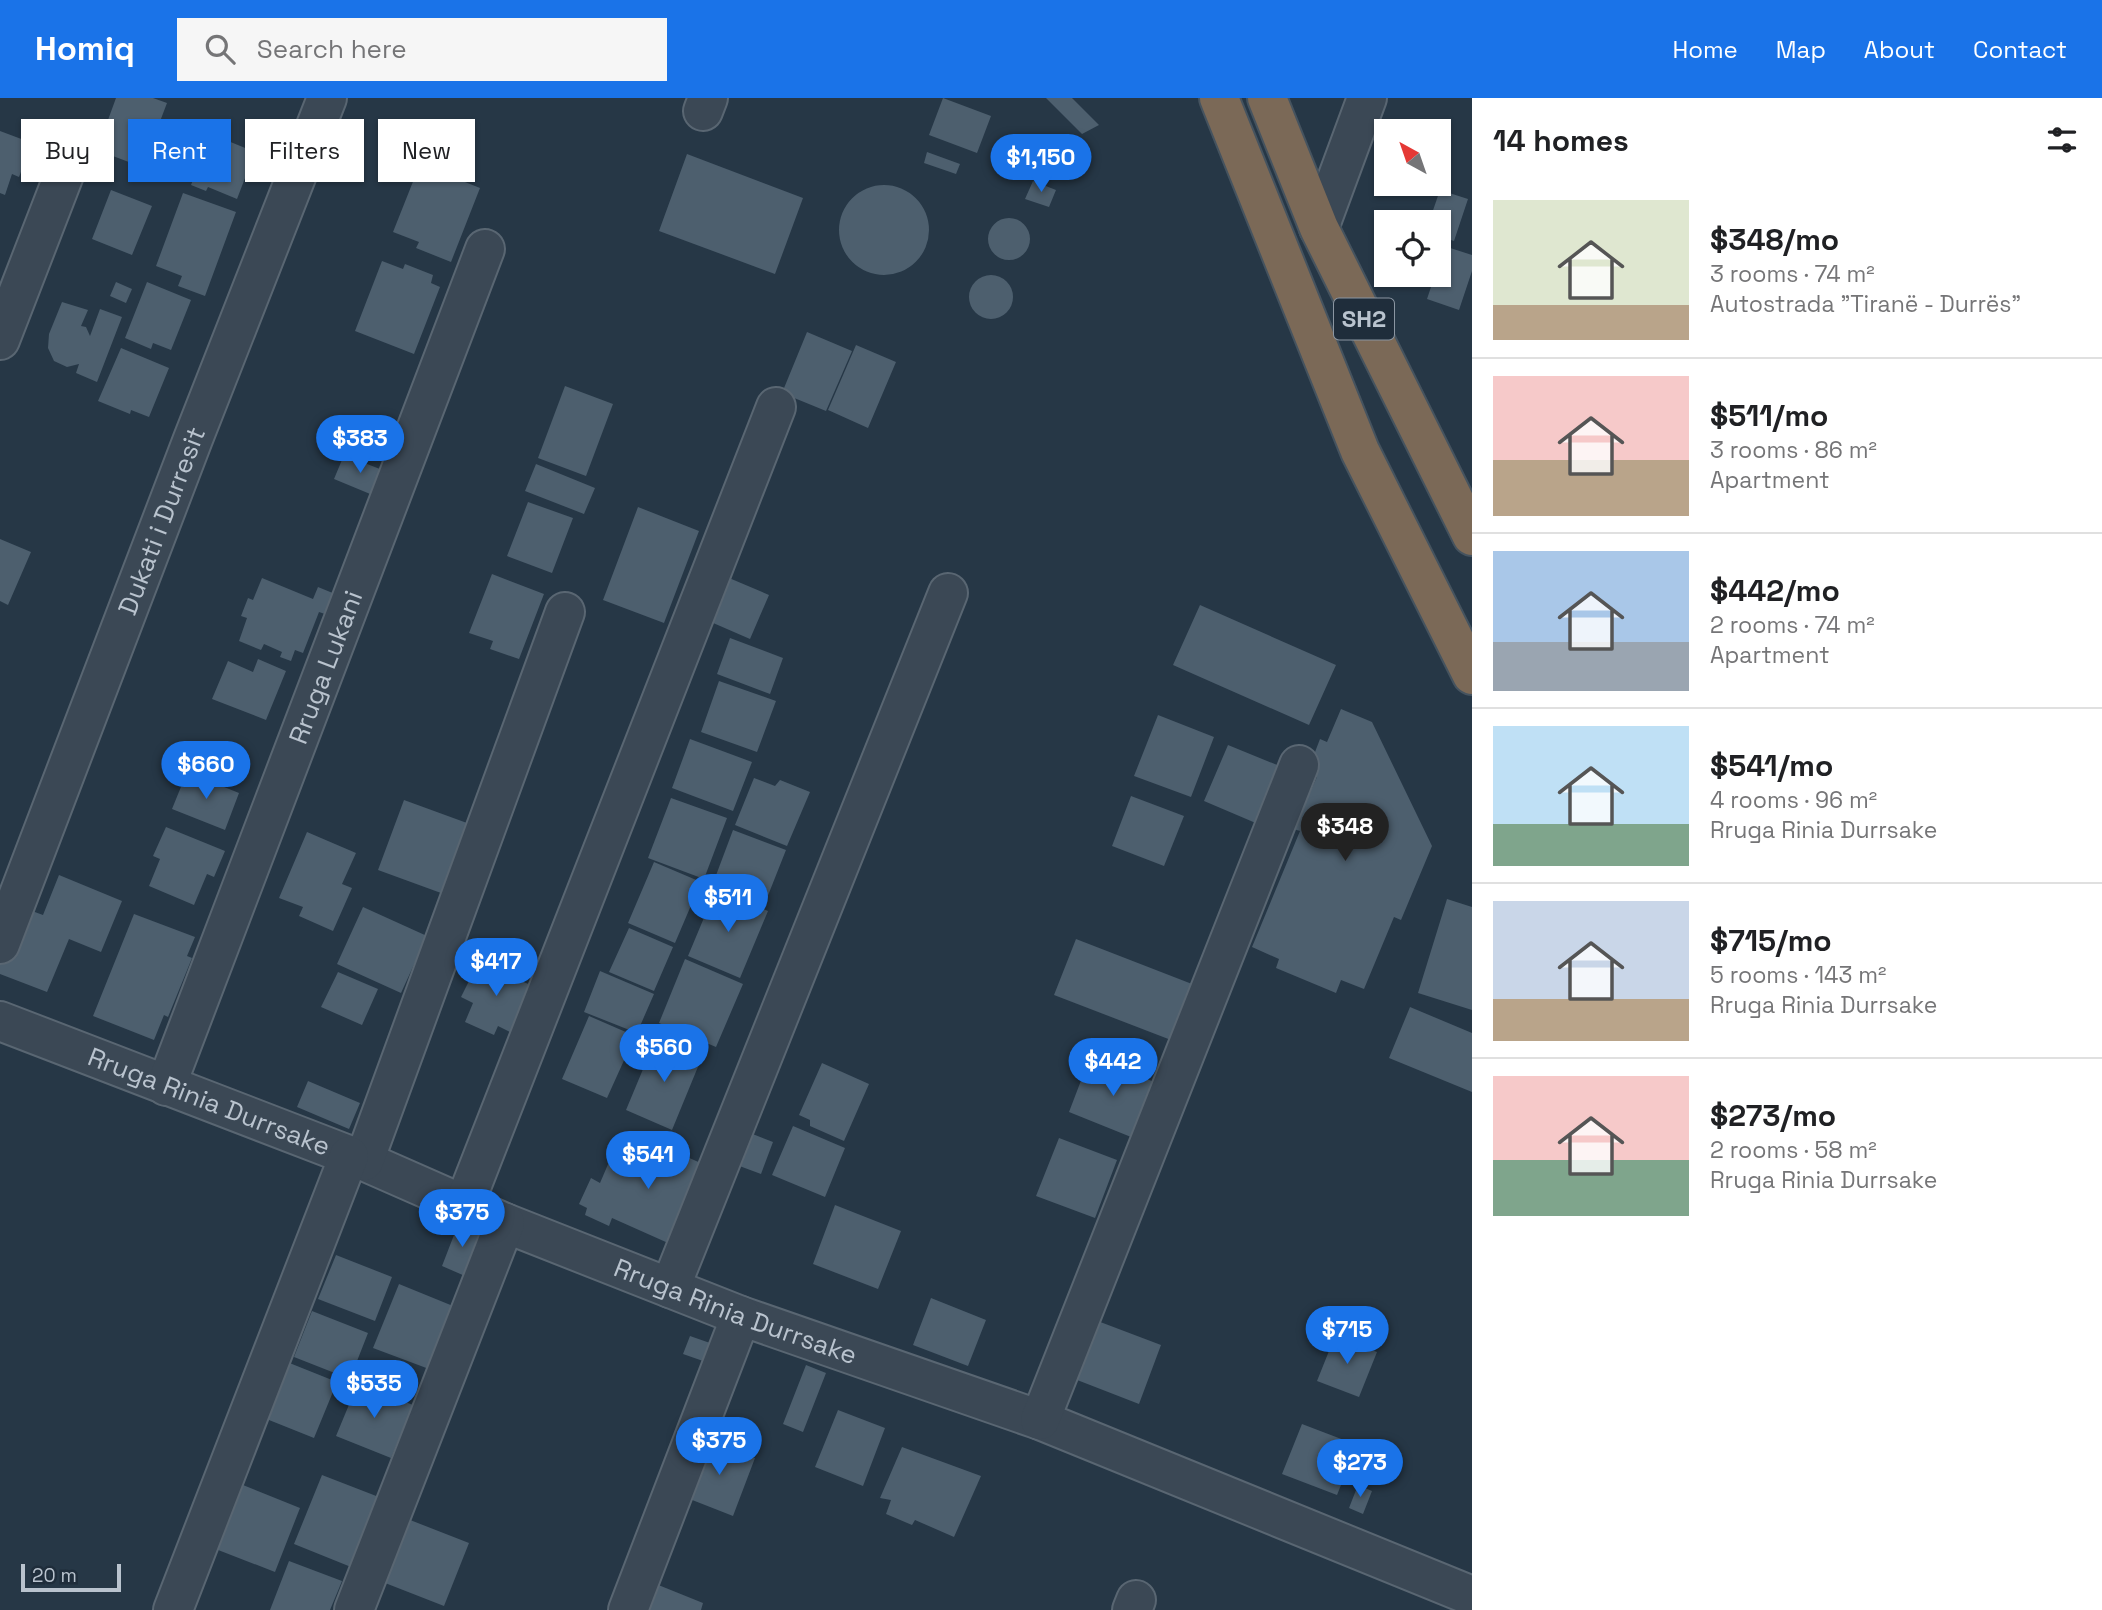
<!DOCTYPE html>
<meta charset="utf-8">
<style>
body{margin:0;font-family:"Space Grotesk",sans-serif;background:#f6f6f6;color:#202124;height:100vh;display:flex;flex-direction:column;font-size:26px;white-space:nowrap}
*{box-sizing:border-box;margin:0}
p{font-size:23px;color:#757577}
.icon{flex:none;width:38px;height:38px;fill:none;stroke:currentColor;stroke-width:2;stroke-linecap:round;stroke-linejoin:round}
.map{position:relative;flex:1;overflow:hidden}
.side{display:flex;flex-direction:column;background:#fff;width:630px}
.side>*{flex:none}
.banner{position:absolute;left:21px;top:21px;width:665px;height:63px;display:flex;gap:14px}
.needle{width:46px;rotate:320deg}
.tools{position:absolute;left:1374px;top:21px;display:grid;gap:14px}
.tools a{display:grid;place-items:center;width:77px;height:77px;border-radius:0px;background:#fff;box-shadow:0 2px 5px #0004;font-size:35px}
.scale{position:absolute;left:21px;bottom:18px;width:100px;box-sizing:border-box;padding-left:7px;border:4px solid #b9c3ce;border-top:0;font-size:19px;line-height:24px;white-space:nowrap;color:#b9c3ce;-webkit-text-stroke:5px #1f2d3b;paint-order:stroke}
.price{position:absolute;translate:-50% -60px;padding:0 16px;border-radius:24px;background:#1a73e8;color:#fff;font-size:23px;line-height:46px;filter:drop-shadow(0 2px 4px #0008)}
.price::after{content:'';position:absolute;left:50%;top:42px;width:21px;height:16px;margin-left:-10px;background:inherit;clip-path:polygon(0 0,100% 0,50% 100%)}
.price.active{background:#222;color:#fff}
ul{padding:0;list-style:none}
li{display:flex;align-items:center;gap:21px;height:175px;padding:0 21px}
li+li{border-top:2px solid #e0e0e0}
li span{display:grid;place-items:center;flex:none;width:196px;height:140px;border-radius:0px;color:#555}
li>.icon{margin-inline-start:auto}
span .icon{width:84px;height:84px;fill:#fffc;stroke-width:1}
li b{font-size:30px}
h2{display:flex;justify-content:space-between;align-items:center;height:84px;padding:0 21px;font-size:30px}
.tag{padding:0 24px;border-radius:0px;background:#fff;box-shadow:0 2px 5px #0004;font-size:24px;line-height:63px}
.tag.active{background:#1a73e8;color:#fff}
header{display:flex;align-items:center;gap:42px;box-sizing:border-box;height:98px;padding:0 35px;background:#1a73e8;color:#fff}
header strong{font-size:33px}
nav{display:flex;gap:38px;margin-inline-start:auto;font-size:24px}
.search{width:490px;height:63px;background:#f6f6f6;display:flex;align-items:center;gap:18px;box-sizing:border-box;padding:0 24px;border-radius:0px;color:#757577;font-size:26px}
main{display:flex;flex:1;min-height:0}
.map>svg:first-child{display:block}
.building{fill:#4d5f6e}
.lines{fill:none;stroke-linecap:round;stroke-linejoin:round}
.minor-casing{stroke:#596672;stroke-width:42}
.highway-casing{stroke:#45535f;stroke-width:42}
.minor{stroke:#3b4855;stroke-width:38}
.highway{stroke:#7b6957;stroke-width:38}
.labels{text-anchor:middle;stroke-width:7;stroke-linejoin:round;paint-order:stroke}
.shield{fill:#1f2d3b;stroke:#8b96a2;stroke-width:2}
.shield-label{font-size:24px;font-weight:bold;fill:#b9c3ce}
.street-label{font-size:26px;fill:#b9c3ce;stroke:#1f2d3b}
</style>
<header>
<strong>Homiq</strong>
<div class="search"><svg class="icon" aria-label="search" viewBox="0 0 24 24"><circle cx="10" cy="10" r="6"/><path d="M15 15l6 6"/></svg>Search here</div>
<nav><a>Home</a><a>Map</a><a>About</a><a>Contact</a></nav>
</header>
<main>
<div class="map">
<svg width="1472" height="1512" viewBox="0 0 1472 1512">
<rect width="100%" height="100%" fill="#263746"/>
<path class="building" d="M116,0H153L167,5L159,26L169,29L171,38L167,49L160,57L148,52L142,69L97,52Z
M943,0L991,18L977,55L929,37Z
M1046,0H1072L1099,27L1082,36Z
M0,33L32,45L19,79L12,76L5,97L0,95Z
M211,36L255,54L237,101L208,89L206,93L191,87Z
M927,54L960,66L956,76L924,65Z
M687,56L803,100L775,176L659,133Z
M420,66L480,90L451,164L416,150L419,144L393,134Z
M1033,83L1056,92L1049,109L1025,101Z
M839 132a45 45 0 1 1 90 0a45 45 0 1 1-90 0Z
M111,92L152,108L132,157L92,141Z
M1440,92L1468,101L1454,143L1438,138V124H1429Z
M183,95L236,114L205,198L178,188L182,178L156,168Z
M988 141a21 21 0 1 1 42 0a21 21 0 1 1-42 0Z
M1444,148L1472,157V173L1459,212L1427,201L1435,177H1438V165Z
M382,163L403,171L405,166L433,177L431,185L440,189L414,256L355,233Z
M969 199a22 22 0 1 1 44 0a22 22 0 1 1-44 0Z
M116,184L132,191L126,205L110,198Z
M147,184L191,202L171,252L153,245L151,251L125,240Z
M62,204L88,212L81,228L86,229L90,238L100,211L122,219L97,284L76,275L79,266L67,269L54,263L48,250L49,236Z
M807,234L852,253L826,313L782,295Z
M856,247L896,264L868,330L828,312Z
M121,250L169,270L149,319L131,312L130,316L98,303Z
M565,288L613,306L586,378L538,360Z
M344,357L385,373L375,398L334,381Z
M536,366L595,390L584,416L525,393Z
M528,404L573,420L552,475L507,458Z
M638,409L699,433L664,525L603,502Z
M0,441L31,454L8,507L0,503Z
M492,476L544,496L519,561L490,551L493,543L469,535Z
M722,477L769,497L750,541L704,521Z
M262,480L313,501L318,489L340,498L331,518L319,514L303,555L295,552L291,563L280,559L282,554L264,546L261,552L239,543L247,520L241,518L248,500L253,502Z
M1200,507L1336,567L1309,627L1173,567Z
M730,540L783,560L770,596L717,576Z
M258,561L286,573L266,622L212,601L228,563L253,574Z
M719,583L776,603L757,654L701,634Z
M1341,611L1372,624L1432,748L1401,822L1394,819L1364,891L1341,882L1336,895L1276,870L1279,861L1252,849L1300,733L1290,730L1302,702L1308,699L1317,679L1307,675L1320,641L1327,644Z
M1158,617L1214,639L1191,699L1134,678Z
M690,641L752,664L733,713L672,690Z
M1228,647L1282,669L1258,726L1204,703Z
M187,674L239,695L225,732L172,711Z
M754,680L775,688L780,682L810,694L787,748L735,727Z
M1131,698L1184,718L1164,768L1112,748Z
M671,700L727,720L704,781L648,760Z
M404,702L467,725L441,795L378,772Z
M166,729L225,753L214,779L207,776L194,807L149,788L160,761L153,758Z
M733,732L786,752L767,800L715,780Z
M307,734L356,755L342,786L352,790L333,833L299,818L303,809L279,800Z
M654,764L701,784L675,845L628,825Z
M59,777L122,803L101,854L69,841L47,894L0,876V861L21,809L43,817Z
M716,791L768,813L740,880L688,858Z
M1447,801L1472,809V912L1418,895Z
M363,809L427,838L401,895L337,866Z
M134,816L195,839L187,858L192,860L168,919L164,917L154,942L93,918Z
M629,830L673,849L654,893L609,874Z
M1076,841L1192,886L1171,942L1054,897Z
M488,861L522,877L519,882L533,888L512,935L498,928L494,937L465,924L473,905L461,899L471,879L479,882Z
M685,861L743,886L716,949L659,925Z
M600,873L654,896L637,935L584,914Z
M338,874L378,891L362,927L321,909Z
M1410,909L1472,935V994L1389,960Z
M589,918L635,938L607,1000L562,981Z
M656,940L702,959L672,1032L626,1012Z
M1090,959L1157,985L1136,1041L1069,1014Z
M822,965L869,986L844,1043L810,1028V1022L799,1017Z
M308,983L360,1005L349,1031L297,1009Z
M793,1028L845,1050L825,1099L772,1077Z
M740,1031L773,1044L761,1076L726,1063Z
M644,1040L712,1070L677,1149L612,1120L609,1128L585,1117L587,1110L579,1106L591,1080L600,1085L618,1043L638,1052Z
M1059,1040L1117,1062L1095,1120L1036,1098Z
M835,1107L901,1133L878,1191L813,1166Z
M459,1124L483,1133L465,1178L442,1168Z
M336,1157L392,1179L375,1223L318,1201Z
M399,1186L453,1208L429,1271L373,1250Z
M931,1200L986,1222L968,1268L913,1247Z
M312,1213L368,1235L350,1281L294,1259Z
M1095,1222L1161,1247L1139,1306L1072,1280Z
M690,1238L710,1245L703,1263L683,1256Z
M1335,1238L1377,1254L1359,1299L1317,1283Z
M282,1262L337,1284L314,1340L259,1318Z
M806,1267L826,1275L803,1334L783,1326Z
M358,1285L413,1307L391,1360L336,1338Z
M838,1312L885,1330L863,1388L815,1369Z
M1302,1326L1357,1347L1337,1397L1282,1376Z
M704,1340L755,1360L733,1418L682,1398Z
M902,1349L981,1378L954,1439L915,1422L912,1427L886,1416L891,1402L880,1400Z
M322,1377L384,1401L356,1471L294,1446Z
M238,1385L300,1410L275,1474L213,1450Z
M1358,1387L1372,1393L1363,1416L1349,1410Z
M405,1420L469,1445L444,1508L380,1483Z
M289,1463L342,1483L330,1512H270Z
M646,1482L703,1505L701,1512H634Z"/>
<g class="lines">
<g class="minor-casing">
<g id="minor">
<path d="M703,13L708,0"/>
<path d="M1319,130L1367,0"/>
<path d="M0,242L74,51"/>
<path id="s1" d="M0,846L193,341L327,0"/>
<path id="s2" d="M0,923L364,1063L505,1125L741,1218L1040,1322L1472,1498"/>
<path id="s3" d="M166,988L485,151"/>
<path d="M364,1063L565,514"/>
<path d="M464,1107L776,309"/>
<path d="M670,1190L948,495"/>
<path d="M1040,1322L1299,667"/>
<path d="M173,1512L349,1058"/>
<path d="M354,1512L505,1125"/>
<path d="M628,1512L741,1218"/>
<path d="M1132,1512L1136,1502"/>
</g>
</g>
<g class="highway-casing">
<path id="highway" d="M1219,0L1360,353L1472,577
M1267,0L1319,130L1472,438"/>
</g>
<use href="#minor" class="minor"/>
<use href="#highway" class="highway"/>
</g>
<g class="labels">
<rect class="shield" x="1334" y="200.5" width="60" height="41" rx="5"/>
<g class="shield-label">
<text x="1364" y="229">SH2</text>
</g>
<g class="street-label">
<text dy="9" stroke="none"><textPath href="#s1" startOffset="453">Dukati i Durresit</textPath></text>
<text dy="9" stroke="none"><textPath href="#s3" startOffset="448">Rruga Lukani</textPath></text>
<text dy="9" stroke="none"><textPath href="#s2" startOffset="224">Rruga Rinia Durrsake</textPath></text>
<text dy="9" stroke="none"><textPath href="#s2" startOffset="791">Rruga Rinia Durrsake</textPath></text>
</g>
</g>
</svg>
<div class="tools">
<a><svg class="needle" viewBox="-14 -14 28 28"><path d="M0-13l5 13h-10z" fill="#e53935"/><path d="M0 13l5-13h-10z" fill="#757577"/></svg></a>
<a><svg class="icon" aria-label="locate" viewBox="0 0 24 24"><circle cx="12" cy="12" r="6"/><path d="M12 2v4M12 18v4M2 12h4M18 12h4"/></svg></a>
</div>
<div class="scale">20 m</div>
<b class="price" style="left:1041px;top:96px">$1,150</b>
<b class="price" style="left:360px;top:377px">$383</b>
<b class="price" style="left:206px;top:703px">$660</b>
<b class="price active" style="left:1345px;top:765px">$348</b>
<b class="price" style="left:728px;top:836px">$511</b>
<b class="price" style="left:496px;top:900px">$417</b>
<b class="price" style="left:664px;top:986px">$560</b>
<b class="price" style="left:1113px;top:1000px">$442</b>
<b class="price" style="left:648px;top:1093px">$541</b>
<b class="price" style="left:462px;top:1151px">$375</b>
<b class="price" style="left:1347px;top:1268px">$715</b>
<b class="price" style="left:374px;top:1322px">$535</b>
<b class="price" style="left:719px;top:1379px">$375</b>
<b class="price" style="left:1360px;top:1401px">$273</b>
<div class="banner">
<a class="tag">Buy</a>
<a class="tag active">Rent</a>
<a class="tag">Filters</a>
<a class="tag">New</a>
</div>
</div>
<section class="side">
<h2>14 homes<svg class="icon" aria-label="filters" viewBox="0 0 24 24"><path d="M4 7h16M4 17h16"/><circle cx="9" cy="7" r="2"/><circle cx="15" cy="17" r="2"/></svg></h2>
<ul>
<li><span style="background:linear-gradient(#dfe7d0 75%,#b9a48a 0)"><svg class="icon" aria-label="home" viewBox="0 0 24 24"><path d="M3 11l9-7 9 7M6 9v11h12V9"/></svg></span><div><b>$348/mo</b><p>3 rooms · 74 m²</p><p>Autostrada &quot;Tiranë - Durrës&quot;</p></div></li>
<li><span style="background:linear-gradient(#f6c9c9 60%,#b9a48a 0)"><svg class="icon" aria-label="home" viewBox="0 0 24 24"><path d="M3 11l9-7 9 7M6 9v11h12V9"/></svg></span><div><b>$511/mo</b><p>3 rooms · 86 m²</p><p>Apartment</p></div></li>
<li><span style="background:linear-gradient(#a9c7e8 65%,#9aa5b1 0)"><svg class="icon" aria-label="home" viewBox="0 0 24 24"><path d="M3 11l9-7 9 7M6 9v11h12V9"/></svg></span><div><b>$442/mo</b><p>2 rooms · 74 m²</p><p>Apartment</p></div></li>
<li><span style="background:linear-gradient(#bfe0f5 70%,#7fa58c 0)"><svg class="icon" aria-label="home" viewBox="0 0 24 24"><path d="M3 11l9-7 9 7M6 9v11h12V9"/></svg></span><div><b>$541/mo</b><p>4 rooms · 96 m²</p><p>Rruga Rinia Durrsake</p></div></li>
<li><span style="background:linear-gradient(#c9d6e8 70%,#b9a48a 0)"><svg class="icon" aria-label="home" viewBox="0 0 24 24"><path d="M3 11l9-7 9 7M6 9v11h12V9"/></svg></span><div><b>$715/mo</b><p>5 rooms · 143 m²</p><p>Rruga Rinia Durrsake</p></div></li>
<li><span style="background:linear-gradient(#f6c9c9 60%,#7fa58c 0)"><svg class="icon" aria-label="home" viewBox="0 0 24 24"><path d="M3 11l9-7 9 7M6 9v11h12V9"/></svg></span><div><b>$273/mo</b><p>2 rooms · 58 m²</p><p>Rruga Rinia Durrsake</p></div></li>
</ul>
</section>
</main>
